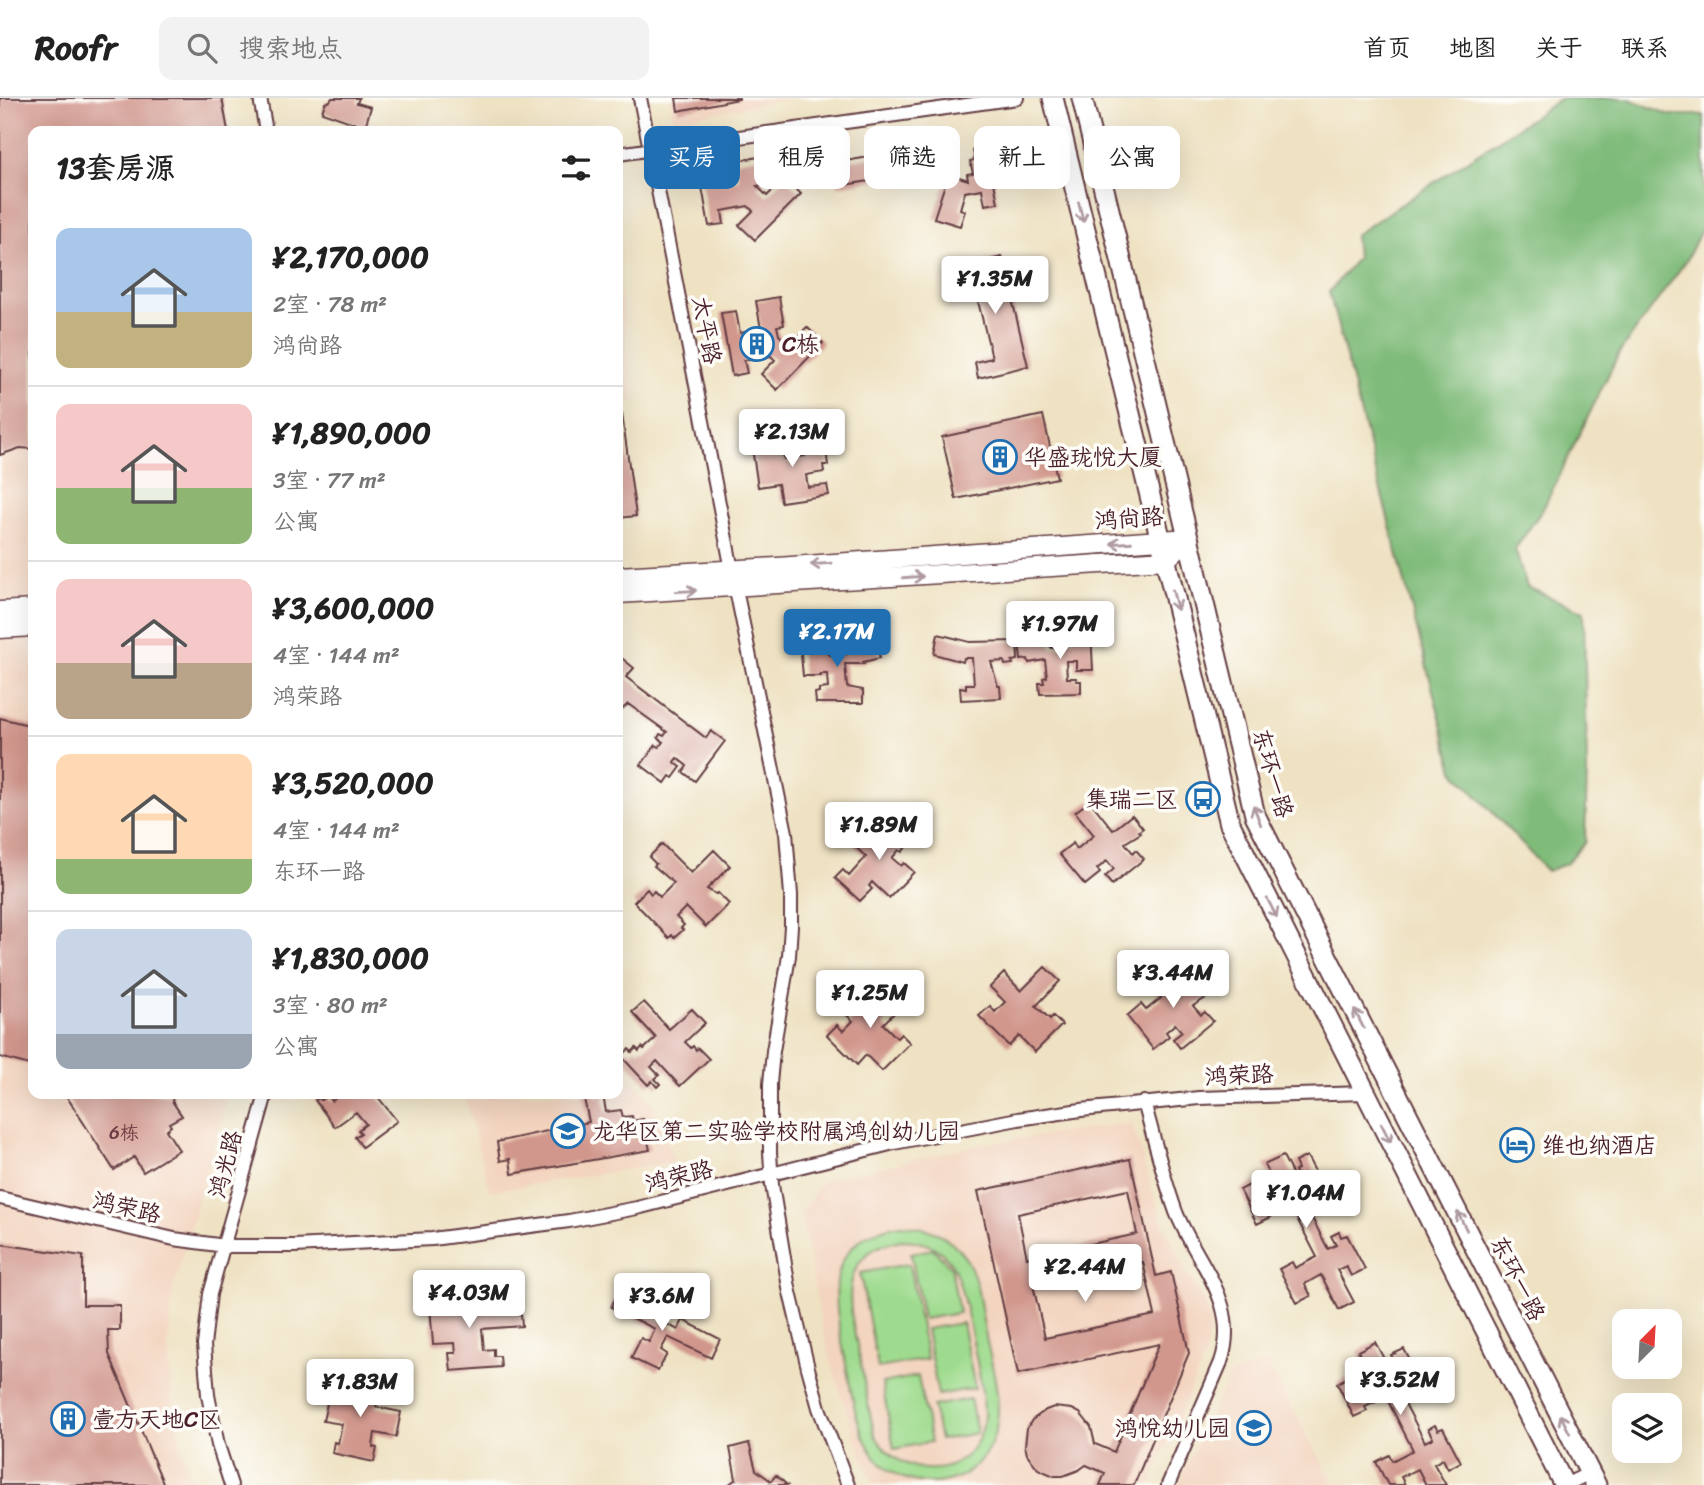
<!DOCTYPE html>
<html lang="zh">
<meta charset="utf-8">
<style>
body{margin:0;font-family:Sriracha,"LXGW WenKai TC",sans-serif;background:#f2f2f2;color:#222;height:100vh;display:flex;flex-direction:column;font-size:26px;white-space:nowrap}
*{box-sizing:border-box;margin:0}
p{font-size:23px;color:#767676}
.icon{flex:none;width:38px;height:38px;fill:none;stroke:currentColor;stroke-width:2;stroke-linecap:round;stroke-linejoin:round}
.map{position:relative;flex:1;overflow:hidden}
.sheet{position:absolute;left:28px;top:28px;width:595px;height:973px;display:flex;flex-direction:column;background:#fff;border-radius:14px;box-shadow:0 7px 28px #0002}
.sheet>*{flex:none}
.guide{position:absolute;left:644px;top:28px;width:665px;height:63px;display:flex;gap:14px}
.needle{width:46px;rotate:24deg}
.controls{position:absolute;left:1612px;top:1211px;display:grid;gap:14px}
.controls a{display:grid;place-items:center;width:70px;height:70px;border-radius:14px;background:#fff;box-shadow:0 7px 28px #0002;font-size:35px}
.price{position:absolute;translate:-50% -60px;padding:0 16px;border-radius:7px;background:#fff;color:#222;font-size:23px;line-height:46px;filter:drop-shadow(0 2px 4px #0008)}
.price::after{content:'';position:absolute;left:50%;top:42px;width:21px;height:16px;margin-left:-10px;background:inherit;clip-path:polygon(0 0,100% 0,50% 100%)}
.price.selected{background:#1f6fb2;color:#fff}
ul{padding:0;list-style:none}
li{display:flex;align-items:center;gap:21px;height:175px;padding:0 28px}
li+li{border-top:2px solid #e0e0e0}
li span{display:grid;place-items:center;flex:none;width:196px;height:140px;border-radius:14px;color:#555}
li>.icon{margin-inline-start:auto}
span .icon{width:84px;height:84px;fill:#fffc;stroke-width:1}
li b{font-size:30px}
h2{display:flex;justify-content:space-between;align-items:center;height:84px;padding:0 28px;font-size:30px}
.tag{padding:0 24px;border-radius:14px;background:#fff;box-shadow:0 7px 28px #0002;font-size:24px;line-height:63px}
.tag.selected{background:#1f6fb2;color:#fff}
header{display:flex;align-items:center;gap:42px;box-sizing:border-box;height:98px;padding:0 35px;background:#fff;border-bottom:2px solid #e0e0e0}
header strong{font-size:33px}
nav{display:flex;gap:38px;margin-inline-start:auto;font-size:24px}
.search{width:490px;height:63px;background:#f2f2f2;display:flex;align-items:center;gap:18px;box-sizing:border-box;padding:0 24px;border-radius:14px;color:#767676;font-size:26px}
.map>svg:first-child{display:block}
.built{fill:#f3d4bf}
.green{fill:#9fdb8e;stroke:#747d5c;stroke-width:2;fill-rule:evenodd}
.forest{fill:#7fbb79;stroke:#646d52;stroke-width:2}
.building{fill:#d1978d;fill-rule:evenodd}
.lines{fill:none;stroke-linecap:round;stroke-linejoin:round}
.street-casing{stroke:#633c42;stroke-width:16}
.secondary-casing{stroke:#633c42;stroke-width:21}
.primary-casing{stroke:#633c42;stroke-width:23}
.street{stroke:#fff;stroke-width:12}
.secondary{stroke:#fff;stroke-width:18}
.primary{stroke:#fff;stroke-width:19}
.oneway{stroke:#ae9aa0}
.labels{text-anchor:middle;stroke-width:7;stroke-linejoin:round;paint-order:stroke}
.number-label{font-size:19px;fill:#6c3d44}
.street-label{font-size:23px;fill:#4a1f2b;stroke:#fdfcf7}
.poi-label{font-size:23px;fill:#4a1f2b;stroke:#fdfcf7;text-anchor:start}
</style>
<header>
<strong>Roofr</strong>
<div class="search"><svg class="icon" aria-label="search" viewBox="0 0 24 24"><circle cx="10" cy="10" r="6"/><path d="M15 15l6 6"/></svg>搜索地点</div>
<nav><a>首页</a><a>地图</a><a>关于</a><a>联系</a></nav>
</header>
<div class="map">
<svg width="1704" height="1387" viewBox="0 0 1704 1387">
<rect width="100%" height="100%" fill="#fdfcf7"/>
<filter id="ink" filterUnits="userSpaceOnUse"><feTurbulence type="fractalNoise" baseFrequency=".0143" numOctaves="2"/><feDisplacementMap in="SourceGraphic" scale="14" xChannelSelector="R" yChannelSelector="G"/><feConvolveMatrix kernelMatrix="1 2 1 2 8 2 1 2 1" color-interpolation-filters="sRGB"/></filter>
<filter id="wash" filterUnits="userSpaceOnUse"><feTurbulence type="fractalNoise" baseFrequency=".00686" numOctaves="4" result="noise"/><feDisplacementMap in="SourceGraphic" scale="28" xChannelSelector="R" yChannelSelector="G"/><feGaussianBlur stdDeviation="1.57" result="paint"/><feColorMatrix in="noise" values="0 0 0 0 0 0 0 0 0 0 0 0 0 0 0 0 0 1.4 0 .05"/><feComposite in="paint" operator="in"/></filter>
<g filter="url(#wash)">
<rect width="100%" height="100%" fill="#efe2c3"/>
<path class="built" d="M0,0H223L229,33H33V996H228L174,1188L168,1246L172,1302L183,1356L193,1387H0Z
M670,0H793L674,22Z
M618,177L634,303L618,305Z
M618,966L650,1002L675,1064L490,1093L464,996H618Z
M1132,1025L1161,1121L1186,1174L1206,1207L1210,1227L1205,1258L1150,1387H874L855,1340L831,1264L821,1225L801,1117L822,1083L976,1047Z
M1267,1264L1334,1387H1177L1230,1277Z"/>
<path class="green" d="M900,1127C925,1128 949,1136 964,1158C979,1178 980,1209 985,1234C993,1277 1013,1328 978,1365C967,1377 952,1383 936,1385C862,1387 856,1318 846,1266C835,1206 817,1141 900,1127ZM901,1142C921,1142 939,1148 951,1165C963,1181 984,1294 984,1316C984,1321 983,1327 982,1332C965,1385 900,1382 875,1337C868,1312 865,1286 860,1261C850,1212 832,1154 901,1142Z
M933,1151L951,1169L959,1215L923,1221L911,1155Z
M909,1166L927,1261L878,1270L860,1175Z
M962,1225L975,1290L938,1297L926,1231Z
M918,1278L931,1344L894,1351L882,1285Z
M970,1301L977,1335L940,1342L933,1308Z"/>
<path class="forest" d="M1562,0H1627L1670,17H1704V126L1686,163L1619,255L1543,411L1515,451L1527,489L1584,514L1587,671L1585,744L1566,766L1547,773L1454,673L1329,194L1357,160L1355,137Z"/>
<g id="blocks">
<path class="building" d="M0,0H222L228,33H33V351L20,350L0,357Z
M332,0H359L357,5L371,9L365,29L322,14L325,5L330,3Z
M676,0H739V1L678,13Z
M987,49L998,105L985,107L982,91L965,94L960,111L965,113L960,128L934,120L945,86L913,76L838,88L834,65L909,52L912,69L914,70L920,52L954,64L950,76L968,82L967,76L973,75L970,63L975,62L973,52Z
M759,59L764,87L757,88L767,98L785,80L801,96L755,142L739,127L753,113L748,108L722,113L724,126L709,128L699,72L714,69L715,76L725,75L726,84L739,82L736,63Z
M1002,159L1028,268L978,280L975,264L992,260L973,183L955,187L951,171Z
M779,199L784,227L777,228L779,237L789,247L807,229L823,245L777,292L761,276L775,262L771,258L744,262L747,275L732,278L721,215L736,213L740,235L761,231L756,203Z
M618,316H622L636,418L618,420Z
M1043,317L1057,380L956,401L942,339Z
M818,336L819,339L824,338L828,367H823L824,374L806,377L808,389L827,387L829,397L781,404L778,386L758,389L752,350L781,346L784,361L805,358L802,338Z
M1091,532L1093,572H1076V563H1066L1067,580H1076L1077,583H1081V595L1040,596L1039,585H1044L1043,580L1047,579L1045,562L1029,565L1028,561L1021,562L1019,543L1050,541L1051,550L1064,549V542H1074L1073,534Z
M938,536L970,544L1017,543L1018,562L1012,563L1013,566L1005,567L1004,563L991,564L998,588H1000L1001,600L961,602L960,589L966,590V586H974L972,560H964L963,564L934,556Z
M874,540L880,560L863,564L864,566H845L847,589L863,592V605H816L815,595L819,594V591L828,590L827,576H821V578H803L800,546H828L829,557L847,556L845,548Z
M618,557L634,570L626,579L706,640L711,633L725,643L695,683L683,674L687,668L677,660L674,664L681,669L673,680L670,678L665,685L641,667L656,647L659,649L663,644L658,640L660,636L664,638L667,634L628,606L618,615Z
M0,620L33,628V968L0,959Z
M1090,703L1113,732L1132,717L1143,730L1139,733L1141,735L1125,745L1133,755L1136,752L1144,761L1112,787L1105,779L1114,771L1107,763L1097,771L1100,775L1085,787L1059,756L1073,745L1077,751L1094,737L1075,714Z
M905,721L917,733L905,745L908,747L902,754L899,752L892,760L901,768L904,765L914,774L889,800L872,784L869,788L872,791L860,803L835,780L843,772L849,778L866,759L844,738L854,728L877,750L883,744L880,741L894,726L897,729Z
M662,746L691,775L714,752L730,768L707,791L716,796L718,795L729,806L706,829L686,809L676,819L684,827L681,830L683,832L674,840L672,837L669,840L634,804L647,791L651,796L654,793L660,799L674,785L654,768L656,766L649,759Z
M1045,869L1060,883L1036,908L1050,921L1053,918L1062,927L1035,954L1019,938L1009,948L979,918L990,908L995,914L1005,904L990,889L1004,875L1021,893Z
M1162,869L1182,893L1198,878L1200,881L1206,876L1216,888L1207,896L1209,898L1193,908L1201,917L1205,914L1213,923L1180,950L1173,941L1182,934L1175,926L1166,934L1169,938L1153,951L1127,918L1141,906L1146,912L1161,900L1146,881Z
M893,888L907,902L883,926L897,940L901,936L910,945L882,973L866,957L857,967L827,937L837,927L843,933L853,923L837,908L851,894L869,912Z
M644,904L669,931L692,911L705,925L685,944L691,950L693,948L696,952L698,950L709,961L680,988L657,963L651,969L659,977L655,981L660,986L657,989L652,983L648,987L621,958L629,951L632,954L636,950L639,953L642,949L644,951L656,940L632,914Z
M65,996H174L172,1003L182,1018L169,1025L171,1028L166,1032L179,1052L143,1074L134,1059L114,1072Z
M341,996H383L378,999L397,1023L362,1049L355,1039L361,1035L358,1032L366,1026L356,1014L335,1029L315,1002L319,1000L321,1002L328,998L332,1003Z
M583,996H595V999L603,997L606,1014L621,1012L623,1019L632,1018L633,1023L643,1021L650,1052L512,1076L510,1061L500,1063L497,1044L589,1024Z
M1283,1058L1295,1081L1298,1079L1295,1073L1298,1071L1295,1064L1307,1058L1330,1102L1318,1108L1316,1103L1312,1105L1308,1098L1302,1101L1328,1151L1336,1147L1331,1138L1339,1134L1341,1139L1347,1137L1365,1171L1351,1178L1346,1168L1337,1172L1354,1204L1339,1212L1321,1177L1305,1186L1311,1198L1297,1205L1279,1171L1292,1164L1295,1170L1317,1159L1289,1105L1269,1116L1271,1119L1257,1126L1240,1092L1255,1084L1263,1099L1277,1092L1264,1067Z
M1130,1061L1156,1178L1171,1174L1189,1255L1134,1387H1100L1105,1375L1086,1367L1079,1372L1063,1378H1054L1038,1371L1027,1356L1025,1348L1027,1330L1032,1322L1046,1312L1054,1309L1072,1311L1080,1315L1091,1329L1095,1346L1114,1354L1159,1246L1018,1276L978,1093ZM1128,1092L1137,1136L1027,1160L1018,1116ZM1143,1164L1155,1217L1045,1240L1033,1187Z
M0,1146L83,1158V1207H120V1232H108L109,1256L164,1387H0Z
M474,1185V1189L478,1188L480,1214L515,1211V1216H521L522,1228L482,1231L484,1252L494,1251V1258H500L501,1269L451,1273L449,1255H456L455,1245L433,1246L430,1208L462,1206L461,1186Z
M620,1191L654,1208L649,1217L678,1232L683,1222L720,1241L711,1260L668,1239L661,1252L667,1256L658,1273L631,1260L641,1240L649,1244L655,1231L611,1209Z
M1375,1244L1391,1274L1395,1272L1392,1266L1395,1264L1391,1257L1404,1251L1427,1295L1415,1301L1412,1296L1409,1298L1405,1291L1399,1294L1425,1344L1433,1340L1428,1331L1435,1327L1438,1332L1443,1330L1461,1364L1448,1371L1443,1361L1434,1366L1446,1387H1426L1418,1371L1401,1379L1405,1387H1388L1376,1364L1389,1357L1392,1363L1413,1352L1386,1299L1365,1309L1367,1313L1354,1319L1337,1285L1352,1277L1360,1293L1374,1286L1358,1253Z
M361,1274L375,1277L374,1282L381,1284L376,1309L401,1314L396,1339L375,1335L373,1349L377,1350L374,1364L332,1355L334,1344L338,1345L342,1326L323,1323L330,1292L356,1297Z
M749,1345L756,1372L771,1383L776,1377L787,1387H728L736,1381L730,1350Z"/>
</g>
</g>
<g filter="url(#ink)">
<use href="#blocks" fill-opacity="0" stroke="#633c42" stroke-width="2"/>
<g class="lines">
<g class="street-casing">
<path id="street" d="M260,0L266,33
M640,0L732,472L786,735L791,797V828L789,858L773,953L770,986V1054L772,1087L789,1190L808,1270L819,1310L848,1387
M618,56L1017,0
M1144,1004C1154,1041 1163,1078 1176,1114C1197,1166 1241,1205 1221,1264L1168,1387
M0,1100L174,1141L225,1148H294L432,1141L569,1123L637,1110L894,1045L1018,1021L1081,1012L1199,1000L1366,995
M231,1387L218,1347L208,1297L204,1247L210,1196L266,996
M1565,1387L1590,1375"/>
</g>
<g class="secondary-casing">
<path id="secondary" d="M618,478L777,469L1175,441
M618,496L1166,462L1189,440
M0,513L33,511
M0,531L33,529"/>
</g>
<g class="primary-casing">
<path id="primary" d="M1053,0L1230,726L1564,1387
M1082,0L1255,717L1596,1387"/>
</g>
<use href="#street" class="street"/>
<use href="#secondary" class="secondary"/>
<use href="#primary" class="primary"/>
</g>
<defs><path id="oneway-shaft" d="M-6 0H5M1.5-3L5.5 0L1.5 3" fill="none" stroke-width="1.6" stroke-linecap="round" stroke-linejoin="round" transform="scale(1.75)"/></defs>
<g class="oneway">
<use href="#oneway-shaft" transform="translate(1081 114) rotate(76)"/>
<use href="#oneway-shaft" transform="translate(1121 445) rotate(176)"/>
<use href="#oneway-shaft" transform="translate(821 466) rotate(176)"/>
<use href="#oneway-shaft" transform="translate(913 479) rotate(-4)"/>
<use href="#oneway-shaft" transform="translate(686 493) rotate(-3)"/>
<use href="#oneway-shaft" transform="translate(1175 502) rotate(76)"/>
<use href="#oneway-shaft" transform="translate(1257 717) rotate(-111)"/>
<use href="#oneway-shaft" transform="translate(1272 810) rotate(63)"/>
<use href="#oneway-shaft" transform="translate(1359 921) rotate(-117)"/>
<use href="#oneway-shaft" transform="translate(1386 1035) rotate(63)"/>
<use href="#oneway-shaft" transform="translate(1462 1123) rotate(-117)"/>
<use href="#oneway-shaft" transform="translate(1565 1326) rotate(-117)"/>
</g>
</g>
<defs>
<g id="building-ring" transform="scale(1.75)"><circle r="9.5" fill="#fdfcf7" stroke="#1f6fb2" stroke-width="1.5"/><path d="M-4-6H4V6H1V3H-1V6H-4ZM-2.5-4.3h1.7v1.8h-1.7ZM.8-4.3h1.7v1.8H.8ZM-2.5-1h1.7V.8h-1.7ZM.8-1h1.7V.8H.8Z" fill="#1f6fb2"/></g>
<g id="bus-ring" transform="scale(1.75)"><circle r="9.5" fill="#fdfcf7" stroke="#1f6fb2" stroke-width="1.5"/><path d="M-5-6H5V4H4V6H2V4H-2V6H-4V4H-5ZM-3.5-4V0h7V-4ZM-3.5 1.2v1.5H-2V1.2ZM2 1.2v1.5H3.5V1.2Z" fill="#1f6fb2"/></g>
<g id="school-ring" transform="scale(1.75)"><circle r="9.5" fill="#fdfcf7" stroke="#1f6fb2" stroke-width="1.5"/><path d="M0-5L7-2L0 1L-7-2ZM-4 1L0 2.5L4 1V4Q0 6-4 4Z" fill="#1f6fb2"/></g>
<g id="hotel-ring" transform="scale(1.75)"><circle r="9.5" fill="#fdfcf7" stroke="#1f6fb2" stroke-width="1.5"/><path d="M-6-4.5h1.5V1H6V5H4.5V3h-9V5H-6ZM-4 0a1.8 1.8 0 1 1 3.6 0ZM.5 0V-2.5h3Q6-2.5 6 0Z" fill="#1f6fb2"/></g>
</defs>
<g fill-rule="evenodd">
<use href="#building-ring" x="757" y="246"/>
<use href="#building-ring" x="1000" y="359"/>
<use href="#bus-ring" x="1203" y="701"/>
<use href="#school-ring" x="568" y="1033"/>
<use href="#hotel-ring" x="1517" y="1047"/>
<use href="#building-ring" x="68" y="1321"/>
<use href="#school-ring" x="1254" y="1330"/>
</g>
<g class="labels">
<g class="number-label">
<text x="124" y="1041">6栋</text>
</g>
<g class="street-label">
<text transform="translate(707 232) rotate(79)" y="8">太平路</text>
<text transform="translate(1129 420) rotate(-4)" y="8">鸿尚路</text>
<text transform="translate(1273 675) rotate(74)" y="8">东环一路</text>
<text transform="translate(1239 977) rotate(-3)" y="8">鸿荣路</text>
<text transform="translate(225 1066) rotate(-75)" y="8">鸿光路</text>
<text transform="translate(679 1078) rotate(-14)" y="8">鸿荣路</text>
<text transform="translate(127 1109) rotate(13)" y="8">鸿荣路</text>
<text transform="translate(1518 1180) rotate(63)" y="8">东环一路</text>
</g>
<g class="poi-label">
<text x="782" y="254">C栋</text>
<text x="1024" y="367">华盛珑悦大厦</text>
<text x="1178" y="709" text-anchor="end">集瑞二区</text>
<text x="592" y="1041">龙华区第二实验学校附属鸿创幼儿园</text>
<text x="1542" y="1055">维也纳酒店</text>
<text x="92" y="1329">壹方天地C区</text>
<text x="1230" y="1338" text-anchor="end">鸿悦幼儿园</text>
</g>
</g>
</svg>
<div class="controls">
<a><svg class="needle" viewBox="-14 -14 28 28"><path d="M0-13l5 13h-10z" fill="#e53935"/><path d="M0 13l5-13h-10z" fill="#767676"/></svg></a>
<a><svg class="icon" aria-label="layers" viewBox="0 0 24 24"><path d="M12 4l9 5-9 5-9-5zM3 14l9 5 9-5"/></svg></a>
</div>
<b class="price" style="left:995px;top:218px">¥1.35M</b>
<b class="price" style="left:792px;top:371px">¥2.13M</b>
<b class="price" style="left:1060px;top:563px">¥1.97M</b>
<b class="price selected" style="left:837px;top:571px">¥2.17M</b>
<b class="price" style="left:879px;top:764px">¥1.89M</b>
<b class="price" style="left:1173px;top:912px">¥3.44M</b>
<b class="price" style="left:870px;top:932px">¥1.25M</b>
<b class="price" style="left:1306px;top:1132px">¥1.04M</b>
<b class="price" style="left:1085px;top:1206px">¥2.44M</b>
<b class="price" style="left:469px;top:1232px">¥4.03M</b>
<b class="price" style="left:662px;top:1235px">¥3.6M</b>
<b class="price" style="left:1400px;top:1319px">¥3.52M</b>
<b class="price" style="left:360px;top:1321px">¥1.83M</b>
<div class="guide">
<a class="tag selected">买房</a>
<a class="tag">租房</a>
<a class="tag">筛选</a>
<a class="tag">新上</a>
<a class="tag">公寓</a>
</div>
<section class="sheet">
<h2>13套房源<svg class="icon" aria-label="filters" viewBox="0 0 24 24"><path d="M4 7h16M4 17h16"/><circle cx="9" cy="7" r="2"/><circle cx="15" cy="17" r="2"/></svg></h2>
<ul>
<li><span style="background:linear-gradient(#a9c7e8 60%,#c2b280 0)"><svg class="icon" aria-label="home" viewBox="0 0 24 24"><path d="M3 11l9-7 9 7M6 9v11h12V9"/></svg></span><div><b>¥2,170,000</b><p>2室 · 78 m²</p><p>鸿尚路</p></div></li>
<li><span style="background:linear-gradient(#f6c9c9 60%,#8fb573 0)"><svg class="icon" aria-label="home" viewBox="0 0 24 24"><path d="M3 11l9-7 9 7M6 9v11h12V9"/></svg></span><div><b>¥1,890,000</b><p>3室 · 77 m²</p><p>公寓</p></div></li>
<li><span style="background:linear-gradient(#f6c9c9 60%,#b9a48a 0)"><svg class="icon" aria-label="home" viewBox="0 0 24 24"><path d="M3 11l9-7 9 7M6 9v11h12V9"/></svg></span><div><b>¥3,600,000</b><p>4室 · 144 m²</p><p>鸿荣路</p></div></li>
<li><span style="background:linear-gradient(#ffd9b3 75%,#8fb573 0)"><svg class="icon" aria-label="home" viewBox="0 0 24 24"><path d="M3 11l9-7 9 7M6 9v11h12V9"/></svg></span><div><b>¥3,520,000</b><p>4室 · 144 m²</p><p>东环一路</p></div></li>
<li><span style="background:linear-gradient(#c9d6e8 75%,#9aa5b1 0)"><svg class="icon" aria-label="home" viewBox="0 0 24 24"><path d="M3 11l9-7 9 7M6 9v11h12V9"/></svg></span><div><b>¥1,830,000</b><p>3室 · 80 m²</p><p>公寓</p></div></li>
</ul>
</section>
</div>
